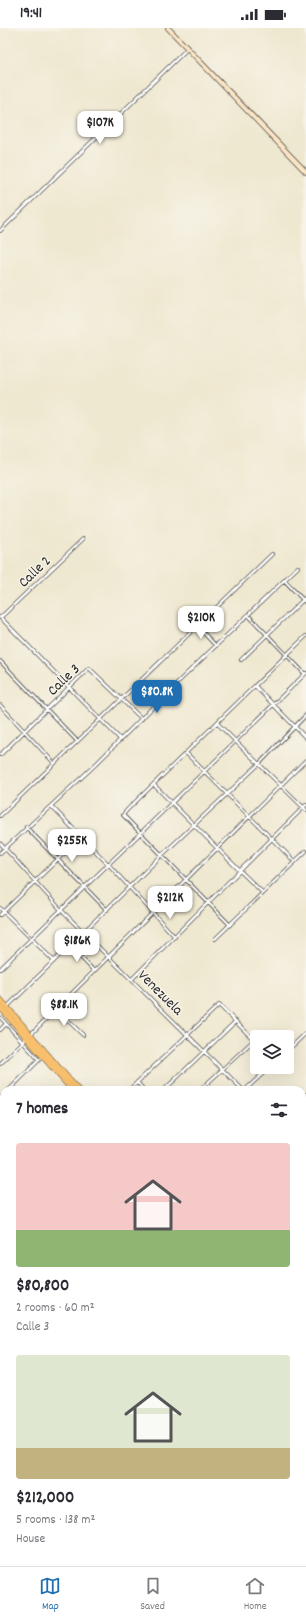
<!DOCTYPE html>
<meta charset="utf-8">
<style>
body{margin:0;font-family:Dekko,sans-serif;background:#f2f2f3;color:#2b2b33;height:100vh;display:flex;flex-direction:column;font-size:15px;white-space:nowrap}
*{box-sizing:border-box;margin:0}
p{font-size:13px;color:#7c7c81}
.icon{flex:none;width:22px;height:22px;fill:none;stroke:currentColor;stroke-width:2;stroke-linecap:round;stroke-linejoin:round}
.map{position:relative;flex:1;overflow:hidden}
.panel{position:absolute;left:0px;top:1058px;width:306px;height:480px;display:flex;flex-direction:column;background:#fff;border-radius:12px 12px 0 0;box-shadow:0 4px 16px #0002}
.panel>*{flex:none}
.fabs{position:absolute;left:250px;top:1002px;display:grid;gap:8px}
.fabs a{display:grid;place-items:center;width:44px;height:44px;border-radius:4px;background:#fff;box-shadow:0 4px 16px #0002;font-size:20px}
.price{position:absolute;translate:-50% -34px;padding:0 9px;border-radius:8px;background:#fff;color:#222;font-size:13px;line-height:26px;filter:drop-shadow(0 1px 2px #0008)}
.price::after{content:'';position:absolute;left:50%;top:24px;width:12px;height:9px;margin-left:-6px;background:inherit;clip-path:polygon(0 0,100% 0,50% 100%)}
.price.selected{background:#1f6fb2;color:#fff}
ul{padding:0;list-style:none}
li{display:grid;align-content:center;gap:8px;height:212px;padding:0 16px}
li span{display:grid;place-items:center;height:124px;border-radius:4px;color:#555}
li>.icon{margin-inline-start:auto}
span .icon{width:72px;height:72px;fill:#fffc;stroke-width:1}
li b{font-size:17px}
h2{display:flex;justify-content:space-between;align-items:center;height:48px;padding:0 16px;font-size:17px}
.status{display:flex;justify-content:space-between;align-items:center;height:28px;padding:0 20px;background:#fff;direction:ltr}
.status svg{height:11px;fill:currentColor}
.tabs{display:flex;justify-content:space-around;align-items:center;height:56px;border-top:1px solid #e1e1e2;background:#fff;font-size:11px;color:#7c7c81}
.tabs a{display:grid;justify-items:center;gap:2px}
.tabs .selected{color:#1f6fb2}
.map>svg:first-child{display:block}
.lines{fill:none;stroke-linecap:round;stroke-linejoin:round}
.stream{stroke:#5bc3d8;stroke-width:1}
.street-casing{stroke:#484744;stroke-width:4}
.secondary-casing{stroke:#484744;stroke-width:5.5}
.highway-casing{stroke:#484744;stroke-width:6}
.street{stroke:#fff;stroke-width:2.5}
.secondary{stroke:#fce5c4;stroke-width:4}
.highway{stroke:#f8bf6c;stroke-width:5}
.labels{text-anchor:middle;stroke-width:3;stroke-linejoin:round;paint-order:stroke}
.street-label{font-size:15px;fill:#2b2b2b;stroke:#f7f3e8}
</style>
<div class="status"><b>19:41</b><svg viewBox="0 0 49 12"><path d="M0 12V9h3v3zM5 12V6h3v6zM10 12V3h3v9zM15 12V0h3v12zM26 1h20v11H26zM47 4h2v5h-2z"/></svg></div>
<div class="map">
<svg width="306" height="1538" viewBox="0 0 306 1538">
<rect width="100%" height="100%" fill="#f7f3e8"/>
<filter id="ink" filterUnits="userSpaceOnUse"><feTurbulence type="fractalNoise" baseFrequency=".025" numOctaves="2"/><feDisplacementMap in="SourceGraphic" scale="8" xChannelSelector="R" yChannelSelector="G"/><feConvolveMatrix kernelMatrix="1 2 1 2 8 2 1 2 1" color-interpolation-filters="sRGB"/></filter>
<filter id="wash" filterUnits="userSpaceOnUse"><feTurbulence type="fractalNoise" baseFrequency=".012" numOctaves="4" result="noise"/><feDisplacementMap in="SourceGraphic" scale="16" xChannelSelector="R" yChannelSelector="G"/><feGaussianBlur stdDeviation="0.9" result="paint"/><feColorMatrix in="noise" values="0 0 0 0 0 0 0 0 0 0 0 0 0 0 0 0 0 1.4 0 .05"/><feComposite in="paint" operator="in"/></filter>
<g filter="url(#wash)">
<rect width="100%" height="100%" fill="#efe8d0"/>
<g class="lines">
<path class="stream" d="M0,1062L2,1064
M302,1226L304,1229L302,1236L306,1238
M302,1312L306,1314
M302,1527L306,1532"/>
</g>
</g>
<g filter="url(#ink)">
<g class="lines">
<g class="street-casing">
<path id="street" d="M0,203L187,21
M285,553L306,575
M248,587L305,646
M0,589L121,712
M0,590L83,511
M196,597L216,618
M241,632L306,569
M0,633L77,713
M255,658L306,710
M0,677L54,735
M217,695L306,782
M186,725L295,834
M0,727L89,640L142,691
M154,757L239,842L263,865
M51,778L109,837L175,909
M0,788L272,526
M26,799L107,882
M0,815L62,883L243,1062
M0,825L95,737L178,654L298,539
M0,880L54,933
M0,887L81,809
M230,897L123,787L127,782L306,608
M215,911L306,823
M70,918L94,943
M0,941L306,645
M132,951C190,893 247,835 306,777
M8,978L162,827L259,736L306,687
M56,981L83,1007
M0,989L39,1032
M0,1002L6,996
M30,1007L306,732
M287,1023L306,1005
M0,1036L27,1010
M137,1054L144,1062
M9,1062L40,1031
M129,1062L219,977L257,1015
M164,1062L236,993
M200,1062L254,1012
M245,1062L270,1039
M302,1070L306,1066
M0,1071L4,1067
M0,1107L4,1103
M302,1107L306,1103
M302,1120L306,1124
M0,1126L4,1131
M0,1142L4,1138
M302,1153L306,1157
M302,1170L306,1167
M302,1193L306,1197
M0,1214L4,1210
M0,1260L4,1255
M302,1267L306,1262
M0,1269L4,1273
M0,1305L4,1301
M0,1339L4,1344
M302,1380L306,1377
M0,1390L4,1386
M0,1410L4,1415
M302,1417L306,1421
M0,1434L4,1430
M302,1449L306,1445
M302,1460L306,1464
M302,1481L306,1476
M302,1485L306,1490
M302,1523L306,1527
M81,1534L89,1538
M196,1534L200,1538
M233,1534L238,1538
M271,1534L275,1538
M16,1538L20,1534
M81,1538L85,1534
M137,1538L141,1534
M248,1538L252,1534"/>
</g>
<g class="secondary-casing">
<path id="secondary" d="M168,0L306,144"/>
</g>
<g class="highway-casing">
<path id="highway" d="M0,971L78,1062
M0,979L72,1062
M302,1272L306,1279
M302,1279L306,1286"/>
</g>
<use href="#street" class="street"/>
<use href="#secondary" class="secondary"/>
<use href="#highway" class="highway"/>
</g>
</g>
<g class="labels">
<g class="street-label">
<text transform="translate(34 543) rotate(-44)" y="5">Calle 2</text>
<text transform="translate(63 651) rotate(-44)" y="5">Calle 3</text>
<text transform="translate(161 964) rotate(45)" y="5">Venezuela</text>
</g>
</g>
</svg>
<div class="fabs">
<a><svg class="icon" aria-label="layers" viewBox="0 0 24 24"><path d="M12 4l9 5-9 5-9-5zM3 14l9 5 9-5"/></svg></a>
</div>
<b class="price" style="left:100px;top:117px">$107K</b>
<b class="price" style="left:201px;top:612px">$210K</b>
<b class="price selected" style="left:157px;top:686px">$80.8K</b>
<b class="price" style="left:72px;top:835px">$255K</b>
<b class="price" style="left:170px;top:892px">$212K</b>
<b class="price" style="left:77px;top:935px">$186K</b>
<b class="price" style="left:64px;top:999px">$88.1K</b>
<section class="panel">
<h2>7 homes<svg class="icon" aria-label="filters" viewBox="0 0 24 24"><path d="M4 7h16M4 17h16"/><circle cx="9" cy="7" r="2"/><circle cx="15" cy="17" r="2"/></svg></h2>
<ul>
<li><span style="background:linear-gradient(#f6c9c9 70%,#8fb573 0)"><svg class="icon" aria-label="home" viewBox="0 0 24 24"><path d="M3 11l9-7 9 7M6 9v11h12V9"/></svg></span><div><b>$80,800</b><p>2 rooms · 60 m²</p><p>Calle 3</p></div></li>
<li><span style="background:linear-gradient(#dfe7d0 75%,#c2b280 0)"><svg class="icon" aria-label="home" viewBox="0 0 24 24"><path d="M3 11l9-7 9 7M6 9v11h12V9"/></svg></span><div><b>$212,000</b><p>5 rooms · 138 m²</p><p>House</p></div></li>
</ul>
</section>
</div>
<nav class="tabs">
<a class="selected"><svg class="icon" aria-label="map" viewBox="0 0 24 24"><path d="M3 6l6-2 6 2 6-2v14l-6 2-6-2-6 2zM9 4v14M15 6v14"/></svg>Map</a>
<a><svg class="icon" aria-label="saved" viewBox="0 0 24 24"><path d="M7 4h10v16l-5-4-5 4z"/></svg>Saved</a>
<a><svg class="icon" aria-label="home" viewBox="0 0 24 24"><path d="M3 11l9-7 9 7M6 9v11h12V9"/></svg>Home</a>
</nav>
